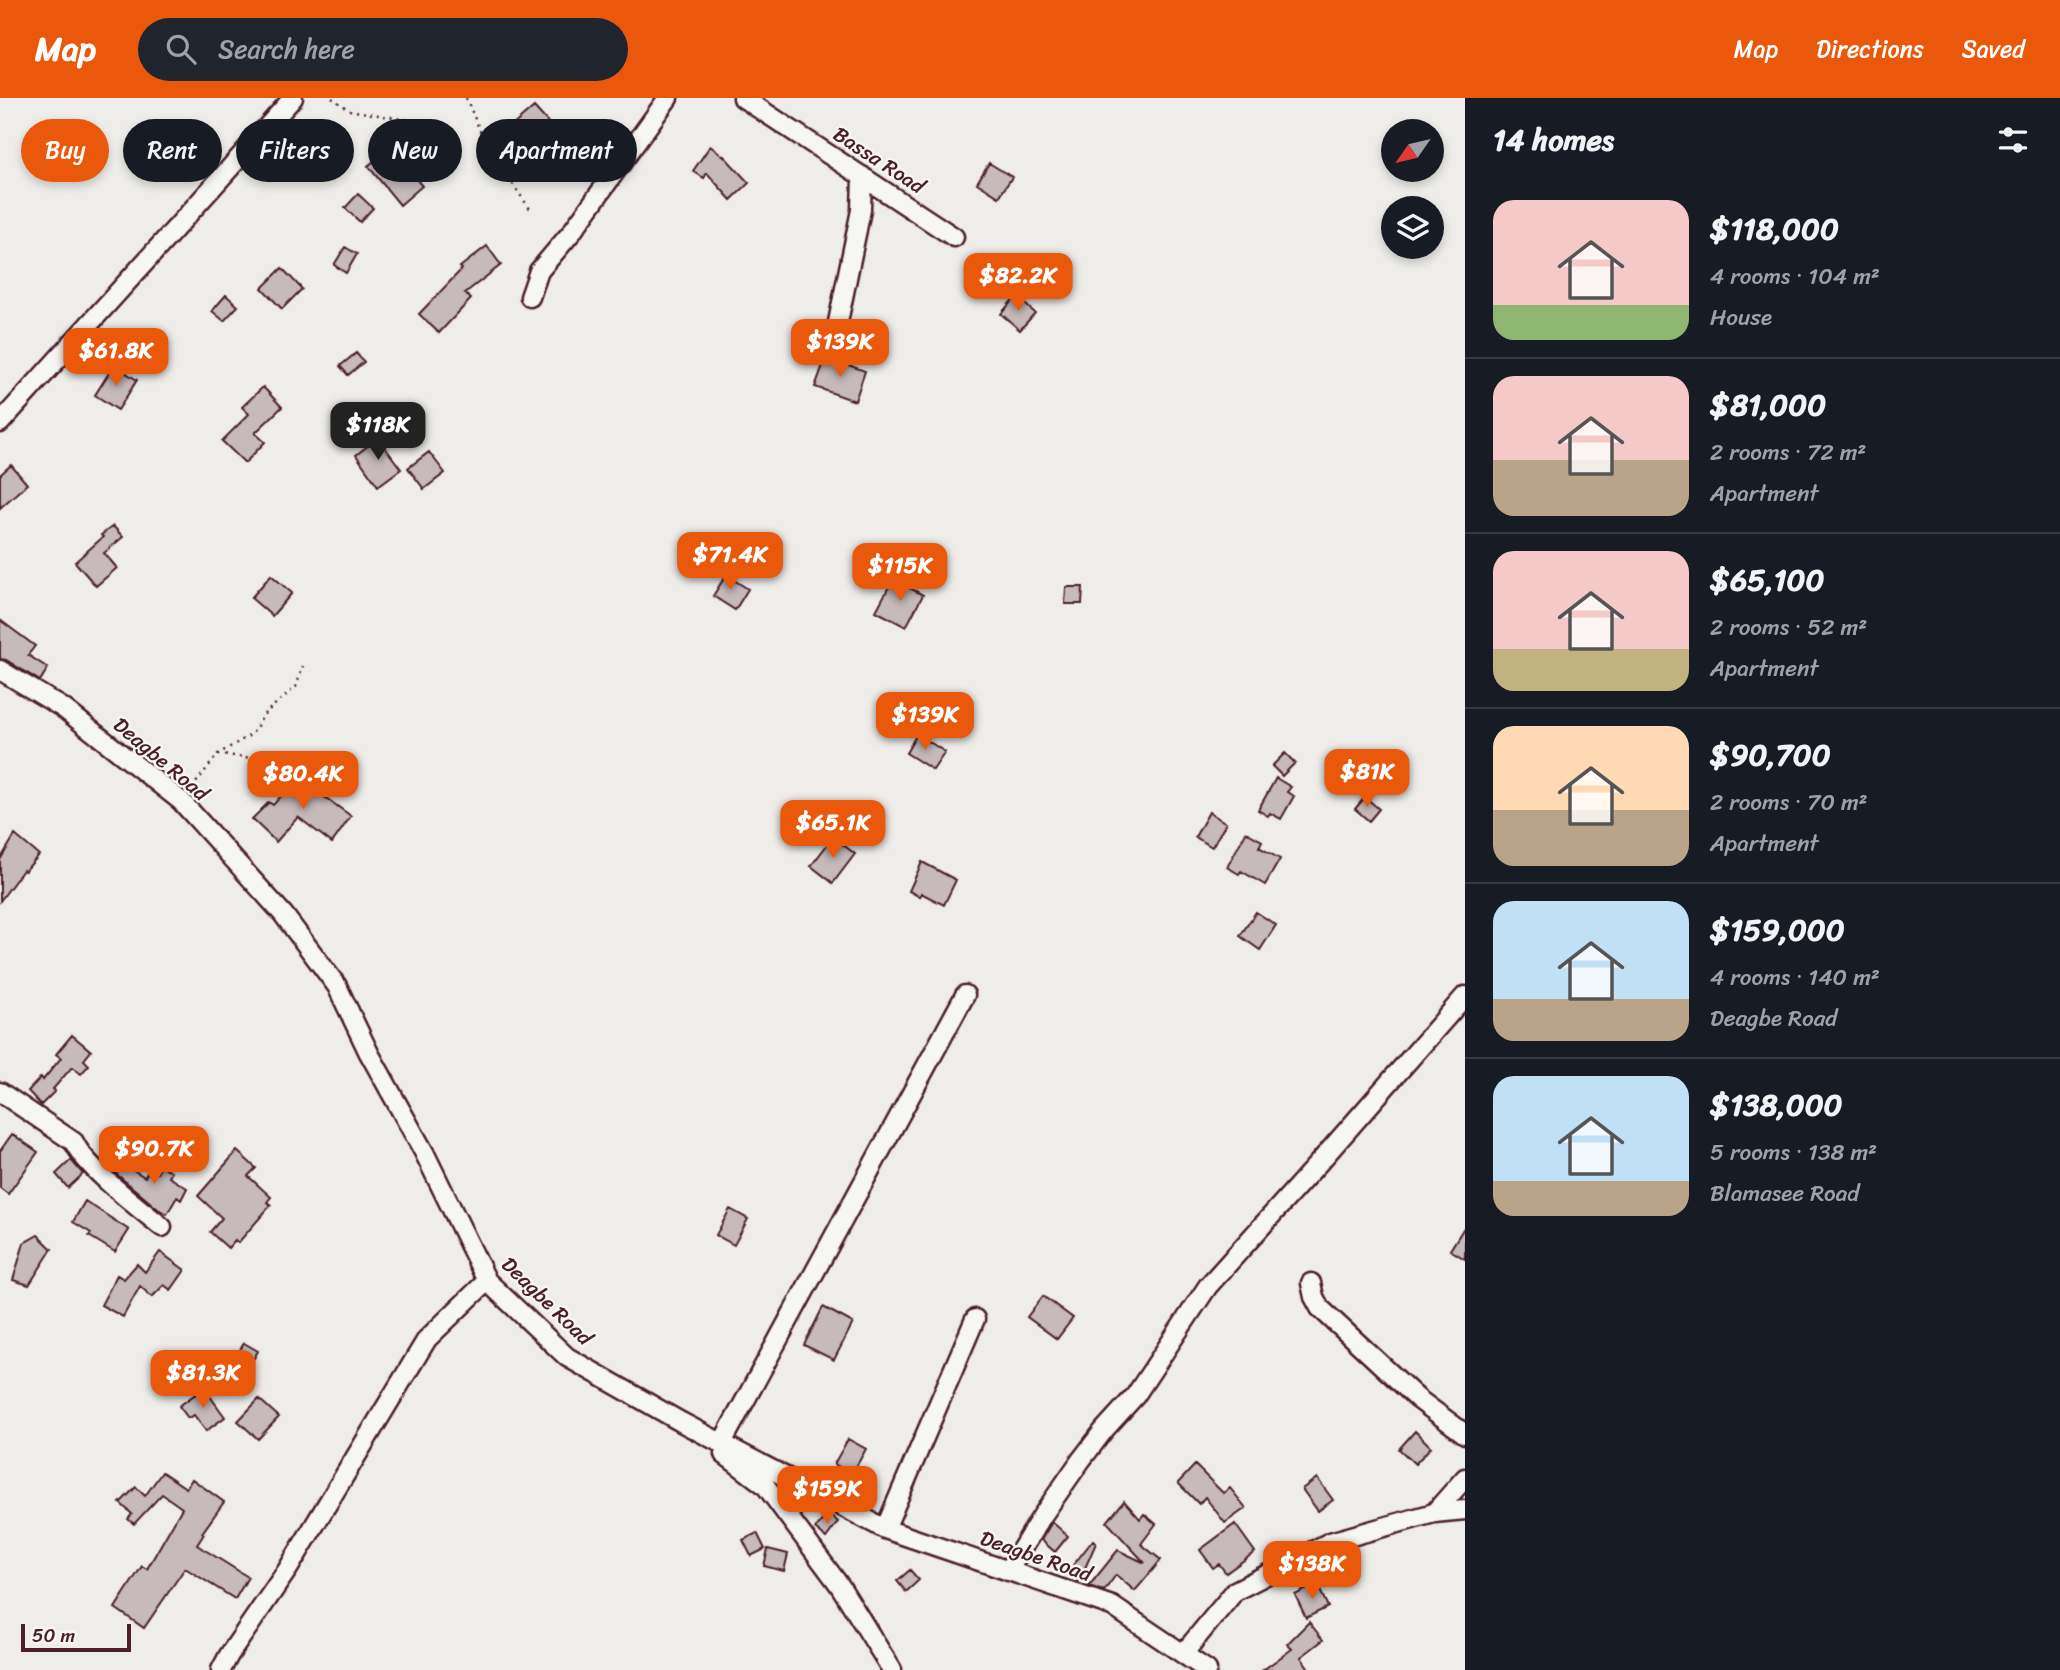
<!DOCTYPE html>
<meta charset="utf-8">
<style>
body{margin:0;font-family:Sriracha,sans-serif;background:#20242c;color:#f1f3f6;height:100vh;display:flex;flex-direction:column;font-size:26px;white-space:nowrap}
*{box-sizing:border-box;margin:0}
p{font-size:23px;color:#9ea1a6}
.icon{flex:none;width:38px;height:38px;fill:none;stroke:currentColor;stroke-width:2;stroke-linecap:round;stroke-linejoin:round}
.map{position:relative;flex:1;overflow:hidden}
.drawer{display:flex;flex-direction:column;background:#171b24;width:595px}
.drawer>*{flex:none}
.guide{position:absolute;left:21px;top:21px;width:665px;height:63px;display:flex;gap:14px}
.needle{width:46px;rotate:236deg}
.controls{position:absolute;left:1381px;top:21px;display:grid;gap:14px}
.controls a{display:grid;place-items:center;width:63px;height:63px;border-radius:50%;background:#171b24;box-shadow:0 4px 10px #0003;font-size:35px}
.scale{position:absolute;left:21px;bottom:18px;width:110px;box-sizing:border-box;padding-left:7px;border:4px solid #4a1f2b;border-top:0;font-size:19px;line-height:24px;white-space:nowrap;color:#4a1f2b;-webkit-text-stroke:5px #f6f6f2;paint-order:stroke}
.price{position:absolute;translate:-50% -60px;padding:0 16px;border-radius:14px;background:#ea580c;color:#fff;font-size:23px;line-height:46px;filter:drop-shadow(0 2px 4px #0008)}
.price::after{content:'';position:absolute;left:50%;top:42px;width:21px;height:16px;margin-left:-10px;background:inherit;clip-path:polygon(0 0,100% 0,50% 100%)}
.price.selected{background:#222;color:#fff}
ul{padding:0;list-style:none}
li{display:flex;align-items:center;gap:21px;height:175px;padding:0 28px}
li+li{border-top:2px solid #363941}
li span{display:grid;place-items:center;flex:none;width:196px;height:140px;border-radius:21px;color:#555}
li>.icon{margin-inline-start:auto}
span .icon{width:84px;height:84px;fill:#fffc;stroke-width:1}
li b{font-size:30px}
h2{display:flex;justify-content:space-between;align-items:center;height:84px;padding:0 28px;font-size:30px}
.chip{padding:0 24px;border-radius:32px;background:#171b24;box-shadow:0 4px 10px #0003;font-size:24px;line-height:63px}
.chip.selected{background:#ea580c;color:#fff}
header{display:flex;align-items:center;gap:42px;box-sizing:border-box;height:98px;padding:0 35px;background:#ea580c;color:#fff}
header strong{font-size:33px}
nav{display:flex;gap:38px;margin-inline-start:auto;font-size:24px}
.search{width:490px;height:63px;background:#20242c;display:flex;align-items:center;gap:18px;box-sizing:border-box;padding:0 24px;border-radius:38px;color:#9ea1a6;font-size:26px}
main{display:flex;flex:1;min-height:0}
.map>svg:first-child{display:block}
.building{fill:#c6babb;stroke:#4a1f2b;stroke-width:2}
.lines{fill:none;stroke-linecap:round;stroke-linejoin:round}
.minor-casing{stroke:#4a1f2b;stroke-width:23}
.path{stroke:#4a1f2b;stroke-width:2.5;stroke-dasharray:2 5;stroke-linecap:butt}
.minor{stroke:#f6f6f2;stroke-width:18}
.labels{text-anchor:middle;stroke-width:5;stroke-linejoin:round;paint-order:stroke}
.street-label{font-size:21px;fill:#4a1f2b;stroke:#f6f6f2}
</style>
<header>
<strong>Map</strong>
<div class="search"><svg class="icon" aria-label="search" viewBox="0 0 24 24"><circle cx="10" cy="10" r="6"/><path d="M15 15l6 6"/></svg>Search here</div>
<nav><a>Map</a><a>Directions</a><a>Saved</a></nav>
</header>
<main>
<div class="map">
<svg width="1465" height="1572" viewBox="0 0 1465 1572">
<rect width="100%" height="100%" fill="#efedea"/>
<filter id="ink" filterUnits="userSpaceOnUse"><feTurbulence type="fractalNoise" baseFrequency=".0143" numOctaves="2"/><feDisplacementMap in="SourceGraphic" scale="14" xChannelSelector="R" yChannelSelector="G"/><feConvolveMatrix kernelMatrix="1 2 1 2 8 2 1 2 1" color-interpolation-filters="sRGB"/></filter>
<g filter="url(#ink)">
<path class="building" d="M534,9L553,30L524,56L505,34Z
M710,48L725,59L749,85L731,102L707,75L704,80L693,73Z
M390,50L422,88L400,107L368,68Z
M989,65L1012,79L999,99L977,85Z
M358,96L373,110L360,124L345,110Z
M487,148L501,167L465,195L471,201L439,235L419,216L462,171L460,169Z
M345,149L357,156L346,175L334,167Z
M282,170L302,191L282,211L262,190Z
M226,197L238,208L224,223L212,213Z
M1016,198L1035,215L1020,232L1001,216Z
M356,255L364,264L348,277L340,268Z
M826,259L865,273L855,303L815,289Z
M114,267L137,282L118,312L95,297Z
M263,289L282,309L255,335L265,344L245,365L222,343L249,316L242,309Z
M378,340L401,371L378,388L356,357Z
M429,354L445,375L424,391L408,370Z
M11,367L27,386L0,410V377Z
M113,428L123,439L104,455L117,470L96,488L75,464L103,439L101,437Z
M271,477L292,495L272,518L251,500Z
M726,477L748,491L735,512L713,498Z
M893,481L923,497L906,529L876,513Z
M1066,489H1083L1082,506H1065Z
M0,522L35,548L28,557L48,570L40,583L6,562L0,561Z
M917,636L945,654L933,672L906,655Z
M1285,655L1295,665L1282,678L1272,668Z
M305,672L324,690L319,695L351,718L332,745L298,719L276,744L252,721L269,704L273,707Z
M1276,680L1291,689L1287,694L1294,698L1281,721L1270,715L1268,718L1258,712Z
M1365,699L1379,711L1369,723L1355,711Z
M1209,714L1226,725L1212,749L1195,739Z
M1246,734L1262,743L1259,749L1280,761L1265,787L1241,773L1239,776L1227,769Z
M15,737L39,757L25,773L23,772L0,803V762Z
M833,739L855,756L833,785L811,768Z
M922,764L956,782L944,807L921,795L920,799L909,793Z
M1256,814L1276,827L1260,852L1240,838Z
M72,937L91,953L84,962L89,967L81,976L72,969L53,991L55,993L41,1007L28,993L41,979L43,982L61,960L56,956Z
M12,1036L38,1054L8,1096L0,1090V1053Z
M237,1053L256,1070L248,1078L271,1099L267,1104L271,1107L238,1145L235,1142L228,1150L210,1134L222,1120L198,1098Z
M71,1062L83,1076L68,1090L56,1076Z
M120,1064L145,1079L149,1071L157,1075L161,1068L172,1074L169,1079L187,1090L181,1102L177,1099L167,1116L158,1111L114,1074Z
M85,1103L129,1132L115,1154L89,1138L91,1135L73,1124Z
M730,1111L748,1121L734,1147L716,1137Z
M1465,1128V1161L1450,1152Z
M38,1137L52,1151L29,1187L13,1182L24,1145Z
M160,1154L185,1172L171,1192L164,1187L152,1199L140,1188L123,1219L101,1207L117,1177L124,1181L137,1166L145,1174Z
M1043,1198L1073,1220L1057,1241L1027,1219Z
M823,1209L853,1225L834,1262L804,1247Z
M244,1245L258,1253L250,1267L236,1259Z
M204,1290L225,1319L206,1333L194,1317L188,1320L179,1308Z
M259,1301L279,1319L258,1341L238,1323Z
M1415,1333L1431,1349L1415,1366L1399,1351Z
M848,1341L866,1351L852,1376L834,1366Z
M1195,1367L1223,1395L1230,1390L1246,1410L1225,1425L1205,1399L1199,1406L1178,1385Z
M162,1374L186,1390L192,1381L224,1404L202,1435L204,1436L197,1447L248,1479L235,1501L185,1470L144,1530L115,1510L142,1468L147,1471L182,1410L162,1396L134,1426L128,1421L132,1416L120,1405L136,1389L145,1398Z
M1317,1380L1333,1402L1318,1413L1302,1391Z
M1124,1403L1140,1421L1144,1416L1156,1426L1141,1446L1161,1462L1135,1493L1116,1477L1104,1493L1089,1488L1118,1452L1145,1465L1107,1424Z
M828,1415L838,1424L826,1440L815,1431Z
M1052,1424L1068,1438L1055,1454L1041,1442Z
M1235,1426L1255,1454L1226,1475L1219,1466L1213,1470L1200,1452Z
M757,1435L765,1451L751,1458L743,1442Z
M1093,1442L1096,1445L1079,1484L1067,1475Z
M768,1451L788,1456L784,1473L764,1468Z
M910,1472L919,1482L906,1494L897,1483Z
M1317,1486L1328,1509L1306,1520L1295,1497Z
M1309,1524L1323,1542L1301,1559L1310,1572H1263L1292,1551L1287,1546Z"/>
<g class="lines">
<g class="minor-casing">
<path id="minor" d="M743,0L954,139
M530,199L539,173L571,135L668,0
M837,229L861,112L862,78
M0,325L293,0
M0,572L63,610L181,703L283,816L337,888L369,955L424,1054L487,1183L567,1259L681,1324L885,1431L1112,1508L1207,1572
M0,994L74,1044C85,1069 139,1110 162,1129
M1311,1185L1314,1199L1320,1210L1418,1301L1465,1336
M722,1345L965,897
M724,1356L765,1387L840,1488L892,1572
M1434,1415L1465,1380
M885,1431L975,1221
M1008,1473L1042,1418L1081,1362L1104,1332L1135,1298L1208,1188L1323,1060L1465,898
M1183,1556L1235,1493L1330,1444L1434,1415L1465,1412
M221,1572L229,1557L288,1471L427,1241L487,1183"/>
</g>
<path class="path" d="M332,0L349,12L431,26
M466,0L487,49L530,111
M218,656L293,665
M192,690L218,656L252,636L265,615L296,589L303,568"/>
<use href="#minor" class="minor"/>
</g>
</g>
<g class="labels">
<g class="street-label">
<text transform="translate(879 62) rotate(33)" y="7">Bassa Road</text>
<text transform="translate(161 661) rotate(40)" y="7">Deagbe Road</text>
<text transform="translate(547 1203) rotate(44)" y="7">Deagbe Road</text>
<text transform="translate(1036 1458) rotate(19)" y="7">Deagbe Road</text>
</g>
</g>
</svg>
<div class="controls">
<a><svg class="needle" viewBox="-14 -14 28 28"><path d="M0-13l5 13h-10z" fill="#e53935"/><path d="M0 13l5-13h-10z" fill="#9ea1a6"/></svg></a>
<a><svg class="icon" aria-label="layers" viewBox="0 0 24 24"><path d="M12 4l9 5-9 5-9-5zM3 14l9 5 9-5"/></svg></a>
</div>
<div class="scale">50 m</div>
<b class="price" style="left:1018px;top:215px">$82.2K</b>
<b class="price" style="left:840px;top:281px">$139K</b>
<b class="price" style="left:116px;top:290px">$61.8K</b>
<b class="price selected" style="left:378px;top:364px">$118K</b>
<b class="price" style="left:730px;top:494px">$71.4K</b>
<b class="price" style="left:900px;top:505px">$115K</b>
<b class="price" style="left:925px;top:654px">$139K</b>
<b class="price" style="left:1367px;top:711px">$81K</b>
<b class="price" style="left:303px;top:713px">$80.4K</b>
<b class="price" style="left:833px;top:762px">$65.1K</b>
<b class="price" style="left:154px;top:1088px">$90.7K</b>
<b class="price" style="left:203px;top:1312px">$81.3K</b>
<b class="price" style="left:827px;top:1428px">$159K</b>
<b class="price" style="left:1312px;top:1503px">$138K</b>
<div class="guide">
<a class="chip selected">Buy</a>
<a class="chip">Rent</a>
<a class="chip">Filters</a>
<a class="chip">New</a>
<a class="chip">Apartment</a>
</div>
</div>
<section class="drawer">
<h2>14 homes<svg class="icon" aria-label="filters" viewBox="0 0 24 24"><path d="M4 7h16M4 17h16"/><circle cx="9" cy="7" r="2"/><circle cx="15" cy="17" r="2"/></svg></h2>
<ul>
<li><span style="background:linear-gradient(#f6c9c9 75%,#8fb573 0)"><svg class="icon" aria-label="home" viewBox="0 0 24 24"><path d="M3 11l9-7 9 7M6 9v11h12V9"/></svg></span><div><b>$118,000</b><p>4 rooms · 104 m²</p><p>House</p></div></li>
<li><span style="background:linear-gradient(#f6c9c9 60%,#b9a48a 0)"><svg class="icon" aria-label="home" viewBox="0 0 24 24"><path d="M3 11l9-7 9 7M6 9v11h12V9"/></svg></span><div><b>$81,000</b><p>2 rooms · 72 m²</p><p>Apartment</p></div></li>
<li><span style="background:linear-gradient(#f6c9c9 70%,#c2b280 0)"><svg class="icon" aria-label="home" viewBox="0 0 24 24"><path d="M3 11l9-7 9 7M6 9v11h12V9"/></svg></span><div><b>$65,100</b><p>2 rooms · 52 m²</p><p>Apartment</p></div></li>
<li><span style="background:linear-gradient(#ffd9b3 60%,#b9a48a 0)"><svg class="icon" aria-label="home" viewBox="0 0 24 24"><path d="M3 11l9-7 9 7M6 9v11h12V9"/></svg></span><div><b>$90,700</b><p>2 rooms · 70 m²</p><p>Apartment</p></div></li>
<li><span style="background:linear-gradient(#bfe0f5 70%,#b9a48a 0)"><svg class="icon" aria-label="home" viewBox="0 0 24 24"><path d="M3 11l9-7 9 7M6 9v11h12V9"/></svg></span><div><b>$159,000</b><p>4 rooms · 140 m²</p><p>Deagbe Road</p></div></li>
<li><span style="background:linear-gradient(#bfe0f5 75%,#b9a48a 0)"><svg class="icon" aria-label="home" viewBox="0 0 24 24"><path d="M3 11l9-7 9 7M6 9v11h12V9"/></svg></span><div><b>$138,000</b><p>5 rooms · 138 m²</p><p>Blamasee Road</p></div></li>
</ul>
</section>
</main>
